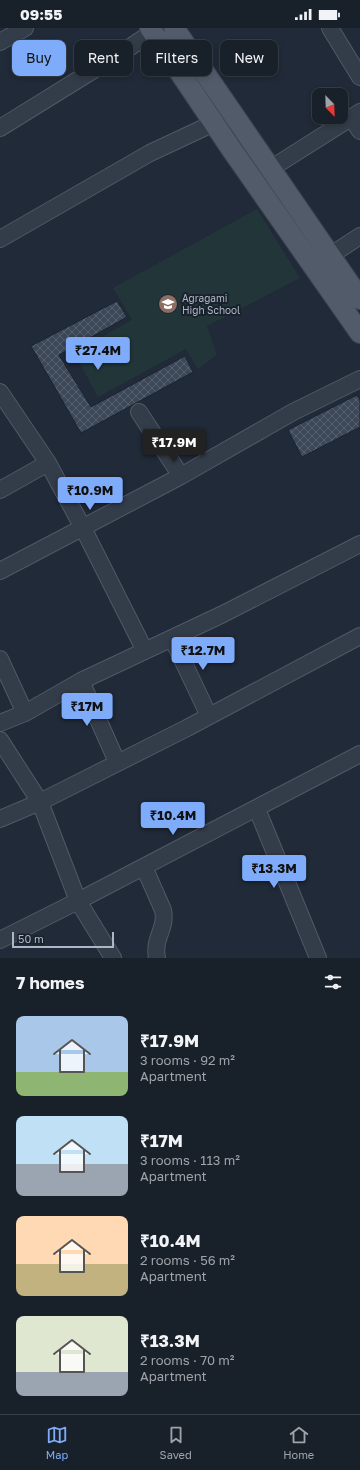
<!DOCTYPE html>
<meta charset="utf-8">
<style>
body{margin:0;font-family:"Golos Text",sans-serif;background:#252d36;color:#f1f3f6;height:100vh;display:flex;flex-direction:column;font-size:15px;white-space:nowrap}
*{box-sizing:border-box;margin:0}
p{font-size:13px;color:#9fa3a8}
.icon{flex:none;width:22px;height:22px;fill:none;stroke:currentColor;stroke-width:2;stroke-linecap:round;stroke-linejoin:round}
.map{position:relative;height:930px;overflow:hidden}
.sheet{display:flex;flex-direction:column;background:#18202a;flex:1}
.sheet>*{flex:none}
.top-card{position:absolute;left:12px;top:12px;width:336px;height:36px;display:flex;gap:8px}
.needle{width:26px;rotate:157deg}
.fabs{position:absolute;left:312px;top:60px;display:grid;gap:8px}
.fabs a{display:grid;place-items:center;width:36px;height:36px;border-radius:8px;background:#18202a;box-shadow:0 2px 6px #0003,0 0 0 1px #363e47;font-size:20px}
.scale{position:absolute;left:12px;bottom:10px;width:102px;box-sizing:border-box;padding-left:4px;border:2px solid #aeb6c5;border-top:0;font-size:11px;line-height:14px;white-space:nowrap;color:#aeb6c5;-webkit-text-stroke:3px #19212d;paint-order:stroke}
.price{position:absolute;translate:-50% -34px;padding:0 9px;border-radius:4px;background:#7eacfa;color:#111;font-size:13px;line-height:26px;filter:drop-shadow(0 1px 2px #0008)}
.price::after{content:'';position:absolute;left:50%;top:24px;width:12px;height:9px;margin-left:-6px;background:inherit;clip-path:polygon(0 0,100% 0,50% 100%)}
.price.active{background:#222;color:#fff}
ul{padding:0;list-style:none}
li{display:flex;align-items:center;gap:12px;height:100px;padding:0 16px}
li span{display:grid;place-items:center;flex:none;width:112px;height:80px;border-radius:8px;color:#555}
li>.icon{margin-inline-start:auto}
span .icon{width:48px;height:48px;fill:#fffc;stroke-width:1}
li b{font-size:17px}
h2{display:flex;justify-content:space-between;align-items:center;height:48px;padding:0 16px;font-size:17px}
.chip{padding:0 14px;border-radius:8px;background:#18202a;box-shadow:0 2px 6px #0003,0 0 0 1px #363e47;font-size:14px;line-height:36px}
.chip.active{background:#7eacfa;color:#111}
.status{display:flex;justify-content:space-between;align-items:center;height:28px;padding:0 20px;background:#18202a;direction:ltr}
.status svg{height:11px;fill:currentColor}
.dock{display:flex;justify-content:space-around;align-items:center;height:56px;border-top:1px solid #363e47;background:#18202a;font-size:11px;color:#9fa3a8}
.dock a{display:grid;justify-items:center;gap:2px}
.dock .active{color:#7eacfa}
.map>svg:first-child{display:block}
.green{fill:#223639}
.building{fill:url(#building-cross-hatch);stroke:#1b232f}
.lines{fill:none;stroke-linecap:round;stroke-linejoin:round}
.minor-casing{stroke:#515966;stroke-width:18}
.major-casing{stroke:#3d4552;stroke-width:22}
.minor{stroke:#333c49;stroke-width:16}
.major{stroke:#515b69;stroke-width:20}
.labels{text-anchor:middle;stroke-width:4;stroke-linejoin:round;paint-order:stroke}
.poi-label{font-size:10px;fill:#aeb6c5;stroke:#19212d;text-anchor:start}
</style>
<div class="status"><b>09:55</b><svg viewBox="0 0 49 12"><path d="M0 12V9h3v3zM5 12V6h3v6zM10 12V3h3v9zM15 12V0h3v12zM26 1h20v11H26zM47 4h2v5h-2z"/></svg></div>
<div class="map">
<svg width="360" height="930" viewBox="0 0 360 930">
<defs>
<pattern id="building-cross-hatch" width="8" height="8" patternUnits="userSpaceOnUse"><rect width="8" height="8" fill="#3c4858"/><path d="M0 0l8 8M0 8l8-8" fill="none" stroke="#56606e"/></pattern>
</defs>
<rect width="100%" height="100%" fill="#202a38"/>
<path class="green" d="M257,181L300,250L207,298L217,327L198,341L186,321L98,369L74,325L132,292L113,260Z"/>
<path class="building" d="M117,273L127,289L59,327L91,379L185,328L193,344L81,405L31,318Z
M357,367L360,372V399L302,429L288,402Z"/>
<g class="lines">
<g class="minor-casing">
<path id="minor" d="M330,0L360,49
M0,14L25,0
M351,89L360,103
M0,100L126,22L158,0
M270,141L360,84
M0,211L150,125L214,95
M331,227L360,208
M0,364L48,435L83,500L145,623
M139,384L181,448
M0,462L48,435
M0,543L181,448L293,384L360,351
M172,610L209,688
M0,631L25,685
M81,653L117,734
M0,695L25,685L81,653L223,586L360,516
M0,712L40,774L0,791
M257,781L318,930
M144,839L163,882C167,901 153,909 157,930
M0,912L78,873L40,774L187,700L360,608
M113,930L78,873L360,726"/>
</g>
<g class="major-casing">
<path id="major" d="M150,0L232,122L360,305
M174,0L360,271"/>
</g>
<use href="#minor" class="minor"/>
<use href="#major" class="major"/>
</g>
<defs>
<g id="school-disc" transform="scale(1)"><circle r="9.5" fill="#8d6e63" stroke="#19212d"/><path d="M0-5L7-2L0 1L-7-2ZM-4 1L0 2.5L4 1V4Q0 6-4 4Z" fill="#fff"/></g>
</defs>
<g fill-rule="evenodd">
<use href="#school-disc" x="168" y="276"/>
</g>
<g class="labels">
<g class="poi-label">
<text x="182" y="274">Agragami<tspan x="182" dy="12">High School</tspan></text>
</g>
</g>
</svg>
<div class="fabs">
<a><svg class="needle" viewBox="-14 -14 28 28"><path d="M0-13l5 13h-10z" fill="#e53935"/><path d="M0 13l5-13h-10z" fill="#9fa3a8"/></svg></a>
</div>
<div class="scale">50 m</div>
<b class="price" style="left:98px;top:343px">₹27.4M</b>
<b class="price active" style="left:174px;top:435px">₹17.9M</b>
<b class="price" style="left:90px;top:483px">₹10.9M</b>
<b class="price" style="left:203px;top:643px">₹12.7M</b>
<b class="price" style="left:87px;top:699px">₹17M</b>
<b class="price" style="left:173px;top:808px">₹10.4M</b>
<b class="price" style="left:274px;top:861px">₹13.3M</b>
<div class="top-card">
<a class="chip active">Buy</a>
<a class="chip">Rent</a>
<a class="chip">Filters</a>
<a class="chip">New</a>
</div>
</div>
<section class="sheet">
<h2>7 homes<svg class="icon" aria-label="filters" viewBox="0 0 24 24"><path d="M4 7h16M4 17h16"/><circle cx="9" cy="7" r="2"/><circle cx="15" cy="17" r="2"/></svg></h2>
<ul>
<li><span style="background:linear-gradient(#a9c7e8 70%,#8fb573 0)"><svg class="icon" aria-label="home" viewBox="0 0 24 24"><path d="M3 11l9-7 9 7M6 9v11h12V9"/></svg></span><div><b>₹17.9M</b><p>3 rooms · 92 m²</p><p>Apartment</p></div></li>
<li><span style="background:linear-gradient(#bfe0f5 60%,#9aa5b1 0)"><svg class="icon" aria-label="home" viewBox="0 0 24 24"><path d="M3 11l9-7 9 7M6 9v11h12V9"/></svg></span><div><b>₹17M</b><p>3 rooms · 113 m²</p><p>Apartment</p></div></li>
<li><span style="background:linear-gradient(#ffd9b3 60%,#c2b280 0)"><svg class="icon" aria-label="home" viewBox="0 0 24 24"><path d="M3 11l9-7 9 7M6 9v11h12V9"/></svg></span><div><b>₹10.4M</b><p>2 rooms · 56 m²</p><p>Apartment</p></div></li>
<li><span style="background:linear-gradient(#dfe7d0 70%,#9aa5b1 0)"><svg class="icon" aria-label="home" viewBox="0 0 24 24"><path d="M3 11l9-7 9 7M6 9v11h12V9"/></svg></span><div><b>₹13.3M</b><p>2 rooms · 70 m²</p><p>Apartment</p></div></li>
</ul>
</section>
<nav class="dock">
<a class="active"><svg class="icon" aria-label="map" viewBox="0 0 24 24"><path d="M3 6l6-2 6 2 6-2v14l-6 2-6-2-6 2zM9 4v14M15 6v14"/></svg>Map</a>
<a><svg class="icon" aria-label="saved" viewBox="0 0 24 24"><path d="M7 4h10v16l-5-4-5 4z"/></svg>Saved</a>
<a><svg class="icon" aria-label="home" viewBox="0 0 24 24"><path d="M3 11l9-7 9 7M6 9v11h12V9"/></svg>Home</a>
</nav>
